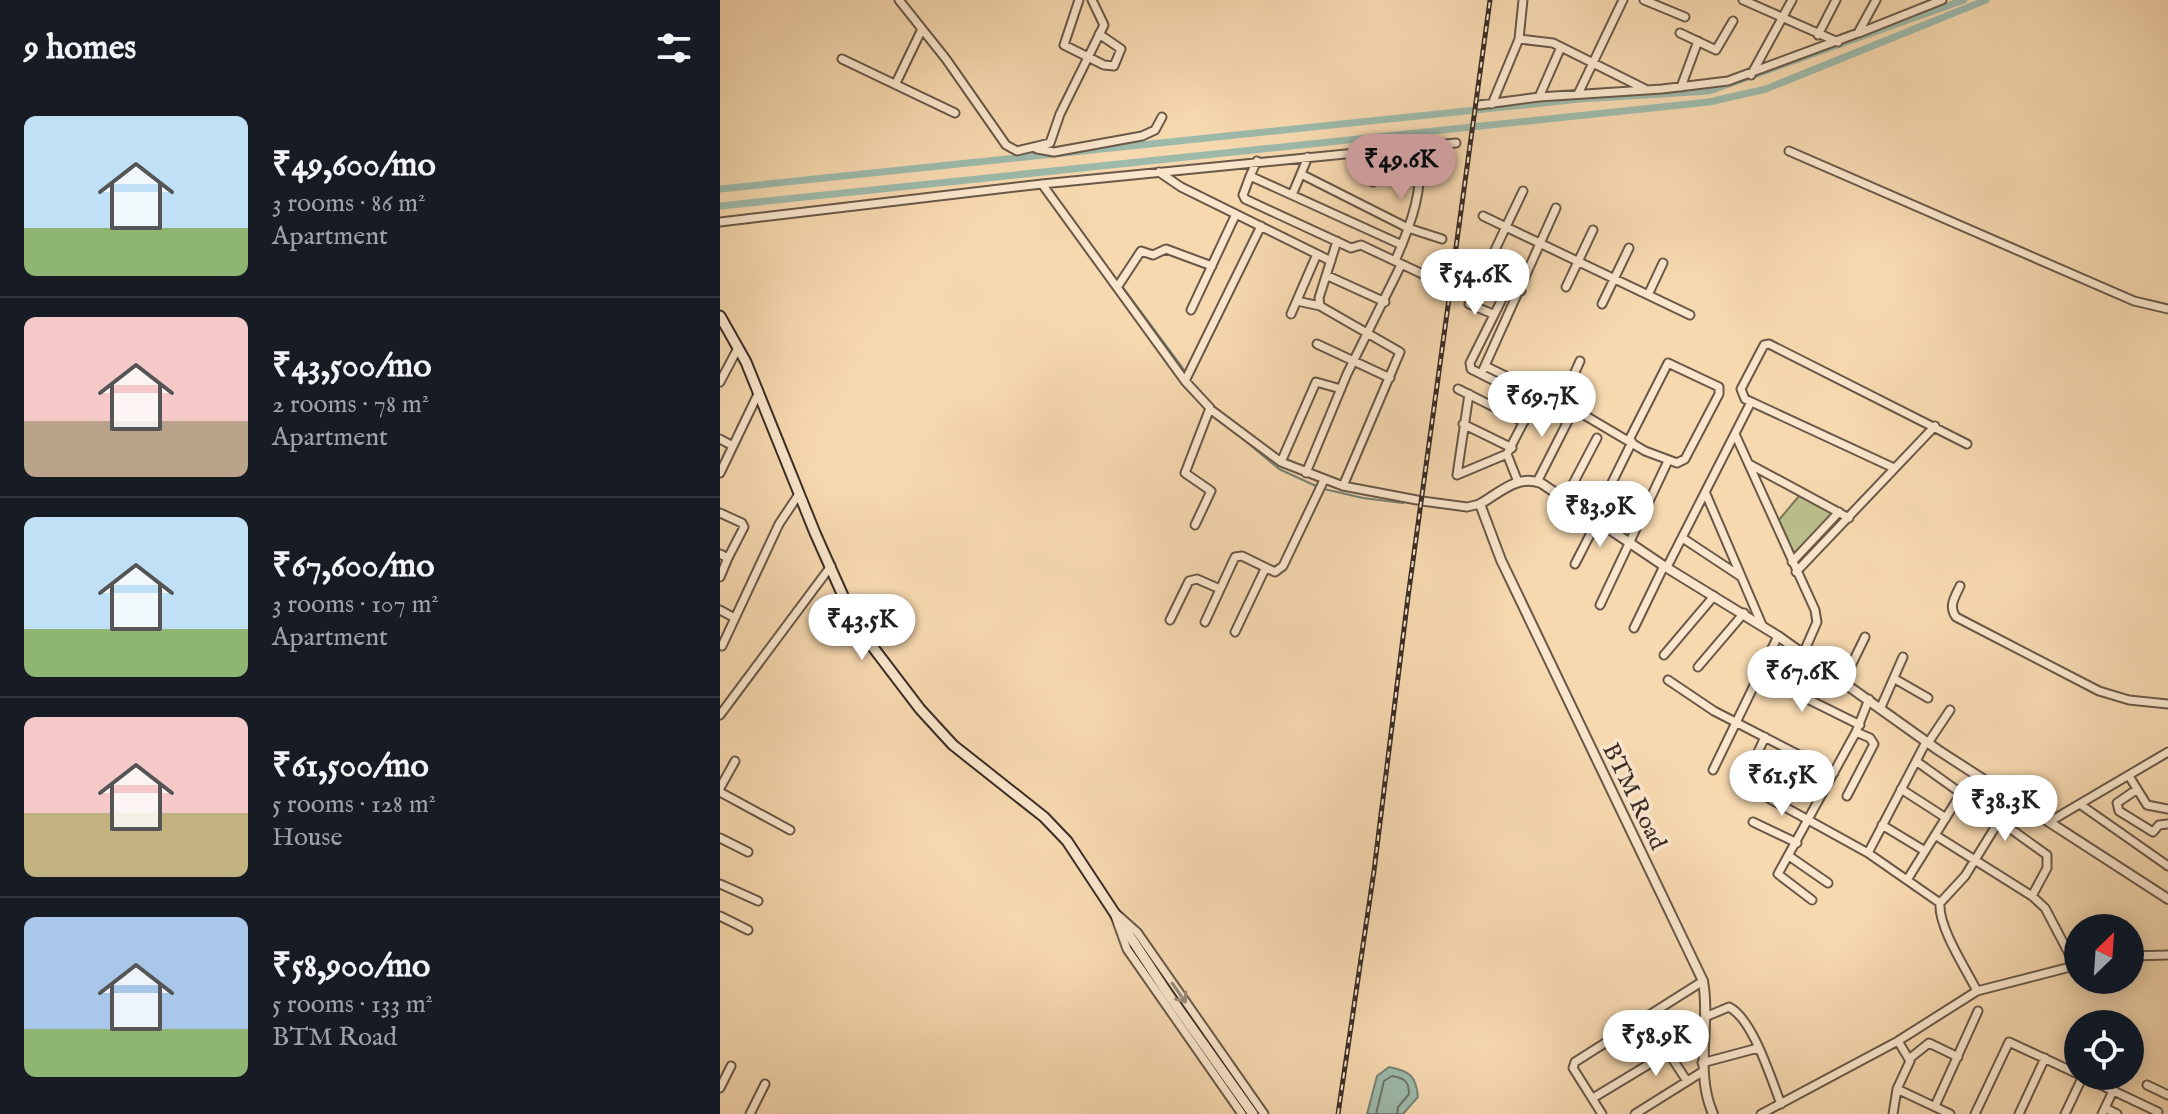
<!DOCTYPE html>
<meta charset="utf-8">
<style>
body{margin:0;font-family:"IM FELL English",serif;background:#20242c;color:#f1f3f6;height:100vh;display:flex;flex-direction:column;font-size:30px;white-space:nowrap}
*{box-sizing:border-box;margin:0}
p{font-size:26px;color:#9ea1a6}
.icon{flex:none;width:44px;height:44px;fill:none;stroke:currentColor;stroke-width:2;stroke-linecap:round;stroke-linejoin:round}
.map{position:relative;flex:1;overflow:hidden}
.panel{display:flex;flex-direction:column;background:#171b24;width:720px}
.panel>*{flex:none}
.needle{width:52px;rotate:25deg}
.fabs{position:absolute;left:1344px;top:914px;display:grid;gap:16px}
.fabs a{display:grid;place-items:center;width:80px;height:80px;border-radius:50%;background:#171b24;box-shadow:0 4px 20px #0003;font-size:40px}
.price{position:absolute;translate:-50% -68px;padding:0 18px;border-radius:28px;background:#fff;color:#222;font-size:26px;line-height:52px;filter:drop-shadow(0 2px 4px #0008)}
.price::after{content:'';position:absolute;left:50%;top:48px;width:24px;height:18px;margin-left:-12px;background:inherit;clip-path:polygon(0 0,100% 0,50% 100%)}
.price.current{background:#c59692;color:#111}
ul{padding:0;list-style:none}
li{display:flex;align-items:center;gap:24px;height:200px;padding:0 24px}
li+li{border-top:2px solid #363941}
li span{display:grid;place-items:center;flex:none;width:224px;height:160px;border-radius:12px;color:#555}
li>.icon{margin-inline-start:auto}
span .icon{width:96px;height:96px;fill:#fffc;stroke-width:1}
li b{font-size:34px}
h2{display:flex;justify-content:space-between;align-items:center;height:96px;padding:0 24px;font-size:34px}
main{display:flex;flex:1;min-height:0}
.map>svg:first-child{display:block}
.green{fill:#bac08d;stroke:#7a765a;stroke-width:2}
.water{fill:#9dbaab;stroke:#758276;stroke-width:2}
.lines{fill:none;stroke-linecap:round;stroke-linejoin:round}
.shore{stroke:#6c7468;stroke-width:2}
.stream{stroke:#758276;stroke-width:2}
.canal{stroke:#9dbaab;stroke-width:7}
.minor-casing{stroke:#695848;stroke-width:11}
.tertiary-casing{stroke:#695848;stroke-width:12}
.secondary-casing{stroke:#3a2d26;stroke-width:13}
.minor{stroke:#fae6cc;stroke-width:7}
.tertiary{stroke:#fae6cc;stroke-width:8}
.secondary{stroke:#fae6cc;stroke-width:9}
.rail-casing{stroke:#3a2d26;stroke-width:5}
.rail{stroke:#fae6cc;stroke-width:2;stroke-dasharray:6;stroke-linecap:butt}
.oneway{stroke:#9a8a79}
.labels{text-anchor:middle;stroke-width:7;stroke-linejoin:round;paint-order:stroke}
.street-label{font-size:24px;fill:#3a2d26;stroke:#fae6cc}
</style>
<main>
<section class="panel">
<h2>9 homes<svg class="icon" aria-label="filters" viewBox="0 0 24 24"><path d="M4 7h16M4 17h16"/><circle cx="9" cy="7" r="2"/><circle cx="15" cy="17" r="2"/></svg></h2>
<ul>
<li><span style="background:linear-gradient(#bfe0f5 70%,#8fb573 0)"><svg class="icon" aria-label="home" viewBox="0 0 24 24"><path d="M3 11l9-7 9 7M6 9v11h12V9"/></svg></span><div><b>₹49,600/mo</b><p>3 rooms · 86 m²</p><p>Apartment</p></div></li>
<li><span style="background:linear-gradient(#f6c9c9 65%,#b9a48a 0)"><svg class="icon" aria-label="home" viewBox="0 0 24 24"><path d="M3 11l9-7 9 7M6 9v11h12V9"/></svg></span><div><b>₹43,500/mo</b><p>2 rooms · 78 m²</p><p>Apartment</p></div></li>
<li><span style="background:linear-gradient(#bfe0f5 70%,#8fb573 0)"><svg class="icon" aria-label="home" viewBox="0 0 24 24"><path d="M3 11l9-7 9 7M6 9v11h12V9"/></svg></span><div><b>₹67,600/mo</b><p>3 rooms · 107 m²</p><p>Apartment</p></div></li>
<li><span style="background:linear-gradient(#f6c9c9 60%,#c2b280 0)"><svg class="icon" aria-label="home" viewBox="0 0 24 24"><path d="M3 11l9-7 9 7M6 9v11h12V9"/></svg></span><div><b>₹61,500/mo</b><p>5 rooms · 128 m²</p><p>House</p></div></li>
<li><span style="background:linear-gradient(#a9c7e8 70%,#8fb573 0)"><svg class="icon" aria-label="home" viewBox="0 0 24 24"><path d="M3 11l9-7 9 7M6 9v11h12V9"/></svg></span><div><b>₹58,900/mo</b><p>5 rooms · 133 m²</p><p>BTM Road</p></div></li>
</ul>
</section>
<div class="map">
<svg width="1448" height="1114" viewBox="0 0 1448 1114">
<rect width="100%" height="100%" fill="#f7d9b0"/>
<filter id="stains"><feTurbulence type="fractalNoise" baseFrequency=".0025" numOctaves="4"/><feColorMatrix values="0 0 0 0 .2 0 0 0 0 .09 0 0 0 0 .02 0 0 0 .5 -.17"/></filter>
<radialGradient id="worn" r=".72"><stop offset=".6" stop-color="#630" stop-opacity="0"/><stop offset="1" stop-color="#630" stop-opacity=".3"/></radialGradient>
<path class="green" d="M1079,496L1113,513L1074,555L1058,521Z"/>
<path class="water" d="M669,1067C690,1071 696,1076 698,1097L683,1114H647L657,1076Z"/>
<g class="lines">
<path class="shore" d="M656,1114L664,1081L672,1076C684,1078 689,1081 689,1094L678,1107L677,1114"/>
<path class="stream" d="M374,249L399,283
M402,286L465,371
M511,429L559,469L598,487
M604,489L643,498L683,503"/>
<path class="canal" d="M0,189L860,99L989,91L1244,0
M0,206L989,102L1046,89L1266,0"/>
<g class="minor-casing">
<path id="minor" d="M179,0L226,59L286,145L297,151L330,143L340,114L384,25L372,0
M359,0L344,45L384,65L394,66L401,49L379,34
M924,0L965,17
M1023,0L1118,42
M960,33L996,50L1013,21
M1139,33L1222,0
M1098,35L1116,0
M799,39L833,43L925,89
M122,59L235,113
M1031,75L1072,0
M176,83L202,29
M961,87L978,41
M858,94L903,0
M819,97L841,47
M772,104L799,39L803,0
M759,105L819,97L942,89L1008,81L1138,33L1156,0
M317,149L334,152L422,136L435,130L442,117
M1069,151L1414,301L1448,309
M537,161L530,176L682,245
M439,172L461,187L611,261
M581,174L688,228L722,239
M530,176L523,195L525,199L631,248L641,245L713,279
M653,182L659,148
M322,184L465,381L490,408L465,473L491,491L475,525
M572,195L588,157
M763,216L970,315
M0,222L322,184L736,143
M617,241L599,298L600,306L680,352L623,486
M774,252L803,191
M675,261C693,220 703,190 700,145
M754,267L801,291
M608,276L665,302
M789,285L750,363L751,369L849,418
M398,286L421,251L433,255L446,249L492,266
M846,287L873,230
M928,295L943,263
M577,301L600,306
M749,304L773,314
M882,304L909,248
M471,310L516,214
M571,314L597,254
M597,344L670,378
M765,366L854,409L925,451L957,463L965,459L999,394V387L948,363L909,440
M763,370L836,208
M465,381L541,226
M0,382L18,348
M738,389L804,422
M749,394L737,475L787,454
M841,403L860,361
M490,409L561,462L623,486L697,500
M743,424L792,448
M1015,434L1095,610L1097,622L1083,654
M0,439L13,446
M561,462L596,382L621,389
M1031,465L1129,518
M1174,468L1025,399L1021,389L1044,345L1049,344L1247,444
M0,473L38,394
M586,473L627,374L681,265
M798,482L787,454L814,402
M817,482L851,415
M986,494L1042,625
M845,499L877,438
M702,501L747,507L760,504
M0,513L22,523L24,527L8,558L0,554
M874,519L912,442
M964,539L1020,576
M1072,562L1119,512
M855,564L877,521
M947,567L1031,402
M1076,572L1215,426
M0,577L8,558
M1240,586C1235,597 1228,606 1236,617L1379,691L1409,700L1448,704
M880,605L948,461
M0,610L15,618
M450,620L469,581L477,579L500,589
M485,622L515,557L522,556L555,572L563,566L604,480
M914,628L944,566
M515,632L545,569
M2,646L59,524L79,494
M944,655L994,596
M978,667L1024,613
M1039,675L1140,725
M1175,679L1208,698
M948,680L994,711L1114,773
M1124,680L1145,637
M1161,707L1183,657
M0,715L111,566
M1045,737L1023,784L1148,853L1220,903C1218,927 1246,969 1257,991
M1208,743L1230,710
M1196,761L1327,855V868L1312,896
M993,770L1058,636
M1409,776L1427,805L1448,809
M0,788L15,761
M1181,789L1226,818
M1416,790L1397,803L1399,811L1433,832L1439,825L1448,824
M0,792L70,830
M1127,796L1154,744L1150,738L1136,732
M1361,805L1448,866
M1033,822L1077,843
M1329,822L1448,752
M1162,825L1205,851
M1215,835L1312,896L1325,908L1355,965
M0,838L28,852
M1148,853L1206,742
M1069,856L1108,883
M1187,880L1240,795
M0,884L38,901
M1092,900L1058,874L1136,732L1149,699
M1220,903L1245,876L1279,821
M394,913L407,949L522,1114
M398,915L417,932L544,1114
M0,916L28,930
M1410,956L1448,955
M925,1017L967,1081
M985,1017L1009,1007C1033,1019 1051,1079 1061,1104
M1189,1059L1209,1043L1238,1057
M982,1063L1038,1048
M1362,1076L1438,1112
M1427,1085L1448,1095
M0,1088L11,1066
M1177,1089L1230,1114
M873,1098L984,1031
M1215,1106L1258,1011
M1385,1108L1397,1114
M30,1114L45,1084
M882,1114L853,1068L855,1062L983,981
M915,1114L982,1072
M1041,1114L1178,1041L1257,991L1358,965
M1173,1114L1177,1089L1190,1061L1178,1041
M1255,1114L1289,1042L1358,1074
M1299,1114L1325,1058
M1345,1114L1363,1076
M1382,1114L1393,1091"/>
</g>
<g class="tertiary-casing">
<path id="tertiary" d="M993,1114C974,1070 991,1026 983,981L781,560L760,504C779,493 798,474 821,483L944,566L1058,636L1218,750L1448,899"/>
</g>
<g class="secondary-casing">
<path id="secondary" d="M0,316L26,362L95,533L136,625L200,709L233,745L324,817L347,841L448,994L533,1114"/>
</g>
<use href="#minor" class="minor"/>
<use href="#tertiary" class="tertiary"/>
<use href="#secondary" class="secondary"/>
<g class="rail-casing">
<path id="rail" d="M618,1114L654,871L688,597L770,0"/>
</g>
<use href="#rail" class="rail"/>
</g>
<defs><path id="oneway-shaft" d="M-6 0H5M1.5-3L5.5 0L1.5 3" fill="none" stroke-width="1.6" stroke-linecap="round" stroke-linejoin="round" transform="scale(2)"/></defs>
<use class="oneway" href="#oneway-shaft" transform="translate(459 993) rotate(55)"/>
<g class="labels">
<g class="street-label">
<text transform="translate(915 796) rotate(64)" y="8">BTM Road</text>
</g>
</g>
<rect width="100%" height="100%" filter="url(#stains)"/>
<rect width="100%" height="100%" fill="url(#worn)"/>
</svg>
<div class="fabs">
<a><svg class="needle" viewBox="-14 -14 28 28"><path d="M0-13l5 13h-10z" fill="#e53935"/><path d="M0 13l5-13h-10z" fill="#9ea1a6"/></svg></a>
<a><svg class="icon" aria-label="locate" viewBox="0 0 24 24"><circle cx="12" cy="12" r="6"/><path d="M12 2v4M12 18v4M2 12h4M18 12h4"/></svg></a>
</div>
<b class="price current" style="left:681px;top:202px">₹49.6K</b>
<b class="price" style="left:755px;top:317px">₹54.6K</b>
<b class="price" style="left:822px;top:439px">₹69.7K</b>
<b class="price" style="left:880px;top:549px">₹83.9K</b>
<b class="price" style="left:142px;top:662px">₹43.5K</b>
<b class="price" style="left:1082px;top:714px">₹67.6K</b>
<b class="price" style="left:1062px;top:818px">₹61.5K</b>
<b class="price" style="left:1285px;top:843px">₹38.3K</b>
<b class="price" style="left:936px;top:1078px">₹58.9K</b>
</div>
</main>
